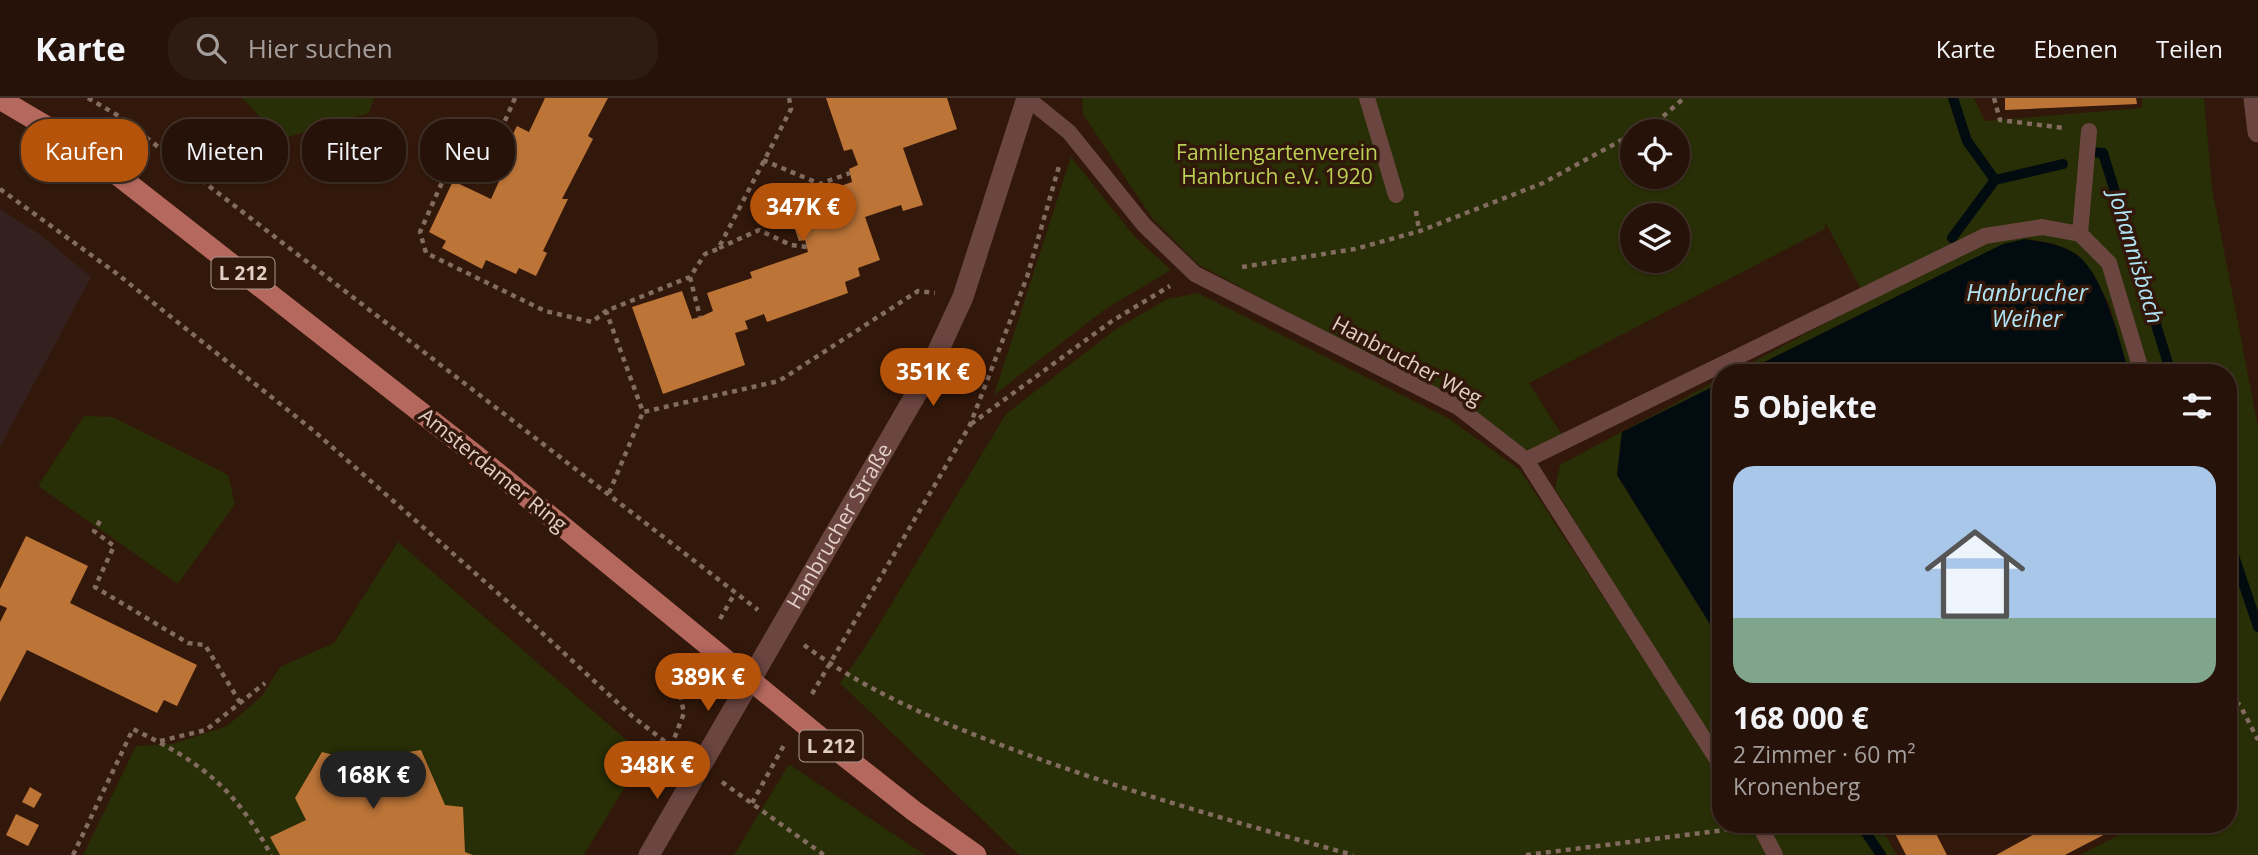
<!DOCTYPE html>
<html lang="de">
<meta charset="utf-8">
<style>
body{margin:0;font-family:"Open Sans",sans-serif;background:#2e1b12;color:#f1f3f6;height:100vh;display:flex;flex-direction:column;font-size:26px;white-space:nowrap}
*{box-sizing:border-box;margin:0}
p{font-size:23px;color:#a49e9c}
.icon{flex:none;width:38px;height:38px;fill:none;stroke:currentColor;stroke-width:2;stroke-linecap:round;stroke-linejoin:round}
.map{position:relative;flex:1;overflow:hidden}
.details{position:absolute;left:1712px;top:266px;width:525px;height:469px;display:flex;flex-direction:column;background:#261208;border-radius:28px;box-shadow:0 2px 5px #0004,0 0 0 2px #423229}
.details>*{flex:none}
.guide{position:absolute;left:21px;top:21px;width:665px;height:63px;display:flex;gap:14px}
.fabs{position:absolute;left:1620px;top:21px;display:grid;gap:14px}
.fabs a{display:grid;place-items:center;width:70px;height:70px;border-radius:50%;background:#261208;box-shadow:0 2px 5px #0004,0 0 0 2px #423229;font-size:35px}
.price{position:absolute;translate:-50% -60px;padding:0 16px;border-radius:24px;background:#b45309;color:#fff;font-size:23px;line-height:46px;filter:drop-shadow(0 2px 4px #0008)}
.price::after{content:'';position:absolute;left:50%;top:42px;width:21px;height:16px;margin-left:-10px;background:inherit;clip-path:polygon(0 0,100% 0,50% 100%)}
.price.on{background:#222;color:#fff}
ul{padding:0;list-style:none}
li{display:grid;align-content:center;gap:14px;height:371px;padding:0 21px}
li span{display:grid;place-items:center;height:217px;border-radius:21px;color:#555}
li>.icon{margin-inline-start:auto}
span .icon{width:126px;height:126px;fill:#fffc;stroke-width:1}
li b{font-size:30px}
h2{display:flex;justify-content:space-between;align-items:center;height:84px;padding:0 21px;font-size:30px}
.pill{padding:0 24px;border-radius:28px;background:#261208;box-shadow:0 2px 5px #0004,0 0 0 2px #423229;font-size:24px;line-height:63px}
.pill.on{background:#b45309;color:#fff}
header{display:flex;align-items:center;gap:42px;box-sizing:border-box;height:98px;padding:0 35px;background:#261208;border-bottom:2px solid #423229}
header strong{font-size:33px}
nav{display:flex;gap:38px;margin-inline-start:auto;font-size:24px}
.search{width:490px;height:63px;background:#2e1b12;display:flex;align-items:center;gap:18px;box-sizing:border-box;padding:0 24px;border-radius:28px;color:#a49e9c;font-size:26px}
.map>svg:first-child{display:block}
.education{fill:#34211f}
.green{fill:#282e05;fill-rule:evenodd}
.water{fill:#010b10}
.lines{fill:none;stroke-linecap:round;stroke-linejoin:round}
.stream{stroke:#010b10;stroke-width:10}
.building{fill:#bc7437}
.path{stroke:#826b5f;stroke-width:4.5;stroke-dasharray:5 5;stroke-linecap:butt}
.lane{stroke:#6b4540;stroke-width:16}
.street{stroke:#6b4540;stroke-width:21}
.primary{stroke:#b5685e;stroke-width:21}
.labels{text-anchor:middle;stroke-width:7;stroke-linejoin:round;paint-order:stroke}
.shield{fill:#32180a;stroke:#ac978d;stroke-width:2}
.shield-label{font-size:19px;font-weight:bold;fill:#e1cec5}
.park-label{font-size:21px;fill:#bcd056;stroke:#32180a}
.street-label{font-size:21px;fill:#e1cec5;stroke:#32180a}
.water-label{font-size:23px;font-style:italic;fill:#b0e5f7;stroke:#32180a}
</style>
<header>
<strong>Karte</strong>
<div class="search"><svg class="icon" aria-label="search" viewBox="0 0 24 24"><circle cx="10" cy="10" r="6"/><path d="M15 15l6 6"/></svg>Hier suchen</div>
<nav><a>Karte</a><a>Ebenen</a><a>Teilen</a></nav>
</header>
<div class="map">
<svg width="2258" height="757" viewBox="0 0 2258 757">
<rect width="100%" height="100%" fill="#32180a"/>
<path class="education" d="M0,111L42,138L91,179L0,349Z"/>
<path class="green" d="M242,0H374L369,15L281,41Z
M1082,0H1974L1985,23L2142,10V0H2204L2212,90L2258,329V757H2080L2127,733L2124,726H2228V275H2129L2109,205L2078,157L2052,145L2025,141L1962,166L1742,275H1732L1867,203L1825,124V131L1529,285L1564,340L1530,356L1456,303L1199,167L1152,120L1083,16ZM1633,33H1678V79H1633ZM1633,117H1678V163H1633Z
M1071,59L1134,138L1171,172L1104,212L994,297Z
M1198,195L1448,320L1520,372L1720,677V726H1752L1768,757H1019L840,585L866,548L1006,316L1116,231L1167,201Z
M1720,281V285L1622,334L1617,377L1720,542V657L1555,391L1560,367Z
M84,318L112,319L228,377L235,406L178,486L38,388Z
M398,444L644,657L584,757H83L136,648L172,646L227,628L262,598L280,569L334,545Z
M789,666L925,757H734Z
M1765,726H1879L1897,757H1781Z"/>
<path class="water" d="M2025,141C2043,144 2062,146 2077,157C2103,175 2120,244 2129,275H1742L2003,146Z
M1720,285V542L1617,377L1622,334Z"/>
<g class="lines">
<path class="stream" d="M1953,0L1967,43L1995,82L2063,66
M2092,54L2103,55L2171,275
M1952,140L1995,82
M2228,440L2258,529
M1860,726L1881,757"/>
</g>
<path class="building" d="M545,0H608L588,38L593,41L562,101H568L543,153L547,155L536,178L519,170L516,176L486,162L482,171L442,150L446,143L429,134L453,83L491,101L501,79L493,75L517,28L529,34Z
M826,0H947L957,31L903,50L923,107L903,113L901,107L865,119L880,162L858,170L860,178L845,184L848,195L767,224L764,216L745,223L748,231L735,235L745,267L663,296L632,209L682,193L692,221L700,219L713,213L707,195L752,180L750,174L808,154L805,142L799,143L794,129L799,127L791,105L852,84L849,71L858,67L852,51L844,53Z
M2005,0H2136L2137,6L2005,12Z
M26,438L88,468L70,505L197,567L177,608L164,602L157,615L27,552L0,604V524L7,510L0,507V491Z
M421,652L445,707L463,709L465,754L473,757H280L270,739L306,722L295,700L322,654L379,669L384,658Z
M30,689L42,696L34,710L22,704Z
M16,716L39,727L28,748L6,737Z
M1890,726H1931L1947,757H1906Z
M2053,726H2112L2115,731L2065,757H1996Z"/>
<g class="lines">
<path class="path" d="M88,0L117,17L758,512
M515,0L478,84L448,71L420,134L426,155L545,213L592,224L606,213
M789,0L791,11L718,151L705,156L690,179L606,213L643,314L779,283L918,193L935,195
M1994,0L2000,22L2064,30
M1637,33L1659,22L1684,0
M763,62L820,86L850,75
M0,91L116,175L314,333L526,520L632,618L677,653
M1416,113L1419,132
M719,150L759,132L791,147L807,149
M1242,169L1355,151L1420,133L1543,85L1633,36
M690,179L700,219
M971,326L1112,223L1170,188
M609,395L643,314
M100,423L94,433L114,448L95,489L188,545L205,547L241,606
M720,521L735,495
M804,547C867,594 939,624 1012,651C1124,693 1238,725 1353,757
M812,596L970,327L1027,179L1060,65
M2228,598L2240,607L2258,642
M160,643L206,632L265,585
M671,649L684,615L678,587L690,570
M722,684L824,757
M752,705L784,647
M73,757L133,631C201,664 235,690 271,757
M1526,757L1733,731"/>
<path class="lane" d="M1027,0L1069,34L1144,127L1195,176L1458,309L1526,362L1720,666
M1367,0L1396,97
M2080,136L2089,33
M1526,362L1985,138L2042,129L2080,136L2109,165L2142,275
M1759,726L1775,757"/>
<g class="street">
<path d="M2254,0L2258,34"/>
<path id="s1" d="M649,757L926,279L963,199L1027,0"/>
</g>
<path class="primary" d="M0,1L83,50L478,359L820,639L914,713L976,757"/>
</g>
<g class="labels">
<g class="shield">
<rect x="211.5" y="159.5" width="63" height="31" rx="5"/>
<rect x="799.5" y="632.5" width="63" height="31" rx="5"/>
</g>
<g class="shield-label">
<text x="243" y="182">L 212</text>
<text x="831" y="655">L 212</text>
</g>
<g class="park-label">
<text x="1277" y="62">Familengartenverein<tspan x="1277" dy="24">Hanbruch e.V. 1920</tspan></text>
</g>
<g class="street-label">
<text transform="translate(1407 263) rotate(28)" y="7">Hanbrucher Weg</text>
<text transform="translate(493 372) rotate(39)" y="7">Amsterdamer Ring</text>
<text dy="7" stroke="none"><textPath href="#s1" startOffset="380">Hanbrucher Straße</textPath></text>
</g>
<g class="water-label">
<text transform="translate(2136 159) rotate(73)" y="8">Johannisbach</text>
<text x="2027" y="203">Hanbrucher<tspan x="2027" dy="26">Weiher</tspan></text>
</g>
</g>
</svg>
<div class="fabs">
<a><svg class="icon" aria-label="locate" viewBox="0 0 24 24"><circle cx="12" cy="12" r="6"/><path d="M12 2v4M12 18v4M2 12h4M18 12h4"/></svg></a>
<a><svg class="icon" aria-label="layers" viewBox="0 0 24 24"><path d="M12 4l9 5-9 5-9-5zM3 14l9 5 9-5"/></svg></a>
</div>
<b class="price" style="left:803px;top:145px">347K €</b>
<b class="price" style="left:933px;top:310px">351K €</b>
<b class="price" style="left:708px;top:615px">389K €</b>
<b class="price" style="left:657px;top:703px">348K €</b>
<b class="price on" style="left:373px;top:713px">168K €</b>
<div class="guide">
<a class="pill on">Kaufen</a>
<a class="pill">Mieten</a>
<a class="pill">Filter</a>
<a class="pill">Neu</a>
</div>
<section class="details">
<h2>5 Objekte<svg class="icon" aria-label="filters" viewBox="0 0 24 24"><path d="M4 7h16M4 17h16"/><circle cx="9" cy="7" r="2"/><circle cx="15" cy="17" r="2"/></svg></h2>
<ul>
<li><span style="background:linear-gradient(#a9c7e8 70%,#7fa58c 0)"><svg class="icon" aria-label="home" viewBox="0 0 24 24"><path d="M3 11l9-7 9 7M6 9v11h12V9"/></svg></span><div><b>168 000 €</b><p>2 Zimmer · 60 m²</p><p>Kronenberg</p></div></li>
</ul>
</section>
</div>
